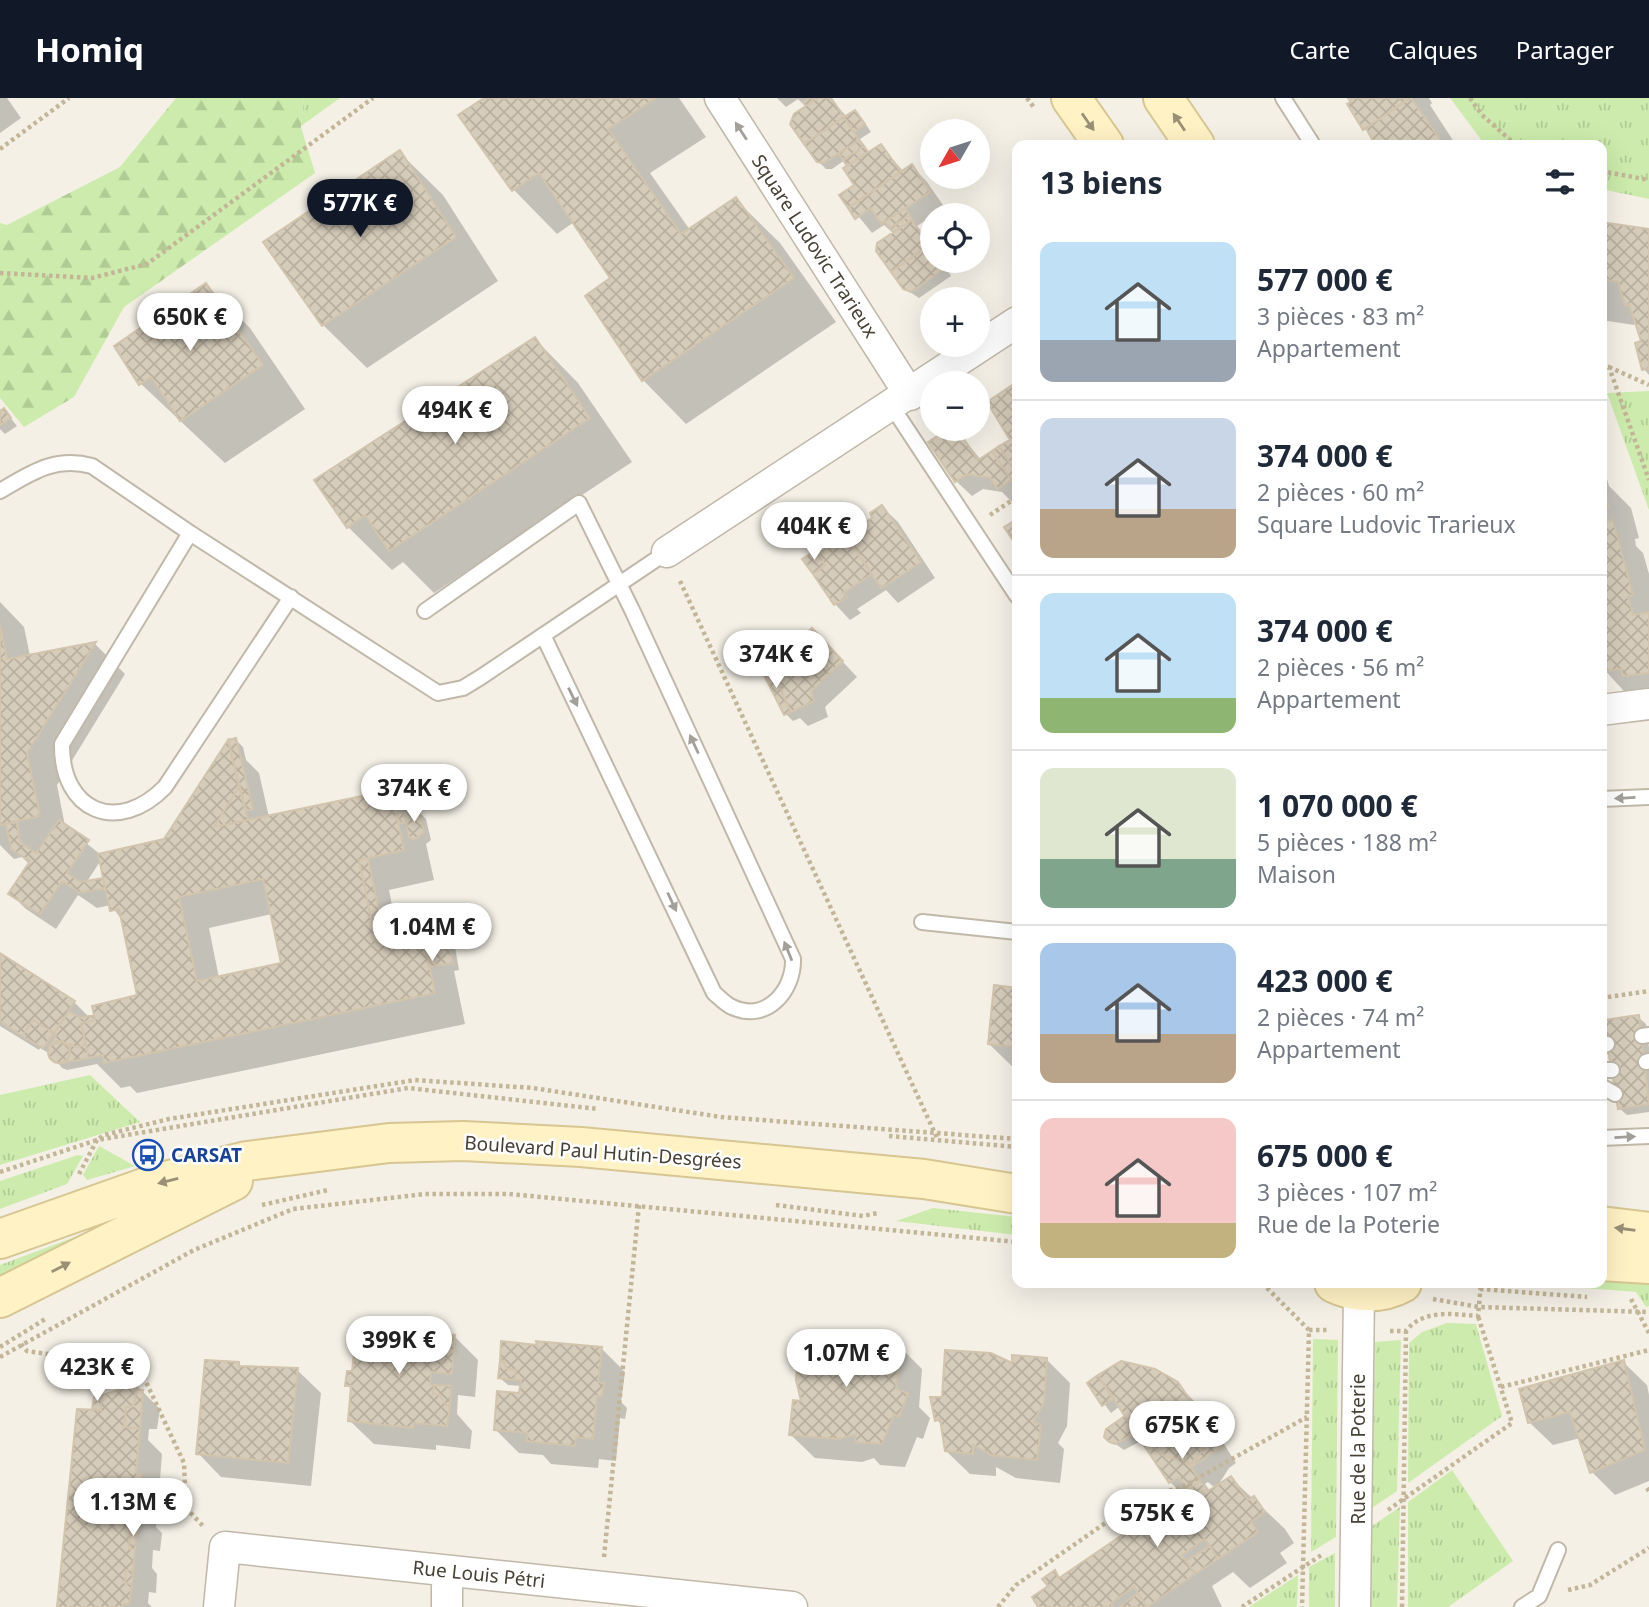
<!DOCTYPE html>
<html lang="fr">
<meta charset="utf-8">
<style>
body{margin:0;font-family:"Noto Sans",sans-serif;background:#f2f2f3;color:#1f2937;height:100vh;display:flex;flex-direction:column;font-size:26px;white-space:nowrap}
*{box-sizing:border-box;margin:0}
p{font-size:23px;color:#747a83}
.icon{flex:none;width:38px;height:38px;fill:none;stroke:currentColor;stroke-width:2;stroke-linecap:round;stroke-linejoin:round}
.map{position:relative;flex:1;overflow:hidden}
.sheet{position:absolute;left:1012px;top:42px;width:595px;height:1148px;display:flex;flex-direction:column;background:#fff;border-radius:14px;box-shadow:0 7px 28px #0002}
.sheet>*{flex:none}
.needle{width:46px;rotate:231deg}
.tools{position:absolute;left:920px;top:21px;display:grid;gap:14px}
.tools a{display:grid;place-items:center;width:70px;height:70px;border-radius:50%;background:#fff;box-shadow:0 7px 28px #0002;font-size:35px}
.price{position:absolute;translate:-50% -60px;padding:0 16px;border-radius:24px;background:#fff;color:#222;font-size:23px;line-height:46px;filter:drop-shadow(0 2px 4px #0008)}
.price::after{content:'';position:absolute;left:50%;top:42px;width:21px;height:16px;margin-left:-10px;background:inherit;clip-path:polygon(0 0,100% 0,50% 100%)}
.price.on{background:#111827;color:#fff}
ul{padding:0;list-style:none}
li{display:flex;align-items:center;gap:21px;height:175px;padding:0 28px}
li+li{border-top:2px solid #e0e1e3}
li span{display:grid;place-items:center;flex:none;width:196px;height:140px;border-radius:14px;color:#555}
li>.icon{margin-inline-start:auto}
span .icon{width:84px;height:84px;fill:#fffc;stroke-width:1}
li b{font-size:30px}
h2{display:flex;justify-content:space-between;align-items:center;height:84px;padding:0 28px;font-size:30px}
header{display:flex;align-items:center;gap:42px;box-sizing:border-box;height:98px;padding:0 35px;background:#111827;color:#fff}
header strong{font-size:33px}
nav{display:flex;gap:38px;margin-inline-start:auto;font-size:24px}
.map>svg:first-child{display:block}
.grass{fill:url(#grass-tufts)}
.forest{fill:url(#forest-firs)}
.shadow{fill:#0003;fill-rule:evenodd}
.building{fill:url(#building-cross-hatch);stroke:#d2c4ad;stroke-width:2;fill-rule:evenodd}
.lines{fill:none;stroke-linecap:round;stroke-linejoin:round}
.lane-casing{stroke:#c0b8a8;stroke-width:18}
.street-casing{stroke:#c0b8a8;stroke-width:33}
.secondary-casing{stroke:#d7c692;stroke-width:42}
.path{stroke:#c3b598;stroke-width:4.5;stroke-dasharray:3.5 3.5;stroke-linecap:butt}
.lane{stroke:#fff;stroke-width:14}
.street{stroke:#fff;stroke-width:30}
.secondary{stroke:#fff2c5;stroke-width:38}
.oneway{fill:#9a9076}
.oneway2{fill:#a3a09a}
.labels{text-anchor:middle;stroke-width:5;stroke-linejoin:round;paint-order:stroke}
.street-label{font-size:19px;fill:#474035;stroke:#fff}
.transit-label{font-size:19px;font-weight:bold;fill:#164399;stroke:#fff;text-anchor:start}
</style>
<header>
<strong>Homiq</strong>
<nav><a>Carte</a><a>Calques</a><a>Partager</a></nav>
</header>
<div class="map">
<svg width="1649" height="1509" viewBox="0 0 1649 1509">
<defs>
<pattern id="grass-tufts" width="24" height="20" patternUnits="userSpaceOnUse" patternTransform="scale(1.75)"><rect width="24" height="20" fill="#cdebac"/><path d="M3 7l-1-3M5 7V3M7 7l1-3M15 17l-1-3M17 17v-4M19 17l1-3" fill="none" stroke="#b1cb95"/></pattern>
<pattern id="forest-firs" width="22" height="20" patternUnits="userSpaceOnUse" patternTransform="scale(1.75)"><rect width="22" height="20" fill="#cdebac"/><path d="M5 1l3.5 6h-7zM16 11l3.5 6h-7z" fill="#b1cb95"/></pattern>
<pattern id="building-cross-hatch" width="8" height="8" patternUnits="userSpaceOnUse" patternTransform="scale(1.75)"><rect width="8" height="8" fill="#d6ccba"/><path d="M0 0l8 8M0 8l8-8" fill="none" stroke="#b9b0a0"/></pattern>
</defs>
<rect width="100%" height="100%" fill="#f4f0e6"/>
<path class="grass" d="M304,0H340L301,28Z
M1450,0H1649V101L1601,91V47H1485Z
M1649,293V412L1607,295Z
M90,977L140,1024L0,1067V997Z
M99,1048L135,1068L87,1082L83,1077Z
M78,1057L83,1058L67,1086L0,1111V1083Z
M933,1110L1017,1119V1137L896,1123Z
M107,1127L0,1183V1167Z
M1601,1177L1649,1181V1208L1646,1209L1636,1194L1522,1185H1601Z
M1447,1225L1476,1226L1502,1318L1408,1385L1409,1245L1422,1234Z
M1313,1241L1338,1242L1336,1439L1311,1454Z
M1401,1242L1397,1393L1372,1410L1375,1244Z
M1452,1372L1513,1463L1448,1509H1408V1404Z
M1400,1409L1397,1509H1371L1372,1428Z
M1335,1455V1509H1309V1469Z
M1298,1477L1297,1509H1249Z"/>
<path class="forest" d="M176,0H304L301,29L315,75L124,209L74,299L24,329L0,300V125L7,127L120,69Z"/>
<path class="shadow" d="M0,0H7L21,20L0,35Z
M487,0H679L706,39L650,75L690,132L736,102L780,145L836,224L686,326L643,282L612,181L574,124L557,136L514,92L461,17Z
M777,0H830L847,19L854,14L862,21L871,34L860,41L869,55L881,48L904,74L912,68L927,84L945,110L917,128L933,147V163H943L951,178L919,200L904,190L894,136L884,127L872,135L842,98L857,87L849,68L845,62L832,71H826L818,63L807,10L798,1L786,9Z
M1347,0H1429L1432,5L1430,7L1456,47H1379Z
M399,54L443,97L498,183L367,270L323,227Z
M1601,125L1649,133V277L1644,271L1643,244L1636,220L1634,227L1601,222Z
M206,187L250,230L305,311L225,365L140,285Z
M535,241L578,285L632,364L434,495L403,464L392,472L348,429Z
M1017,294V403L1014,406L1002,394L983,391L972,398L956,383L931,345L956,331L981,362L1013,343Z
M4,312L17,328L5,336L0,331V315Z
M1601,359L1609,388L1631,410L1639,440L1635,441L1636,448L1643,455L1649,476V602L1633,603L1601,568Z
M882,409L898,424L935,480L898,505L886,492L857,511L861,515L850,522L835,506L833,463L846,420L857,431L875,420Z
M0,504L24,529L30,558L95,546L125,576L57,687L65,728L101,757L166,742L229,644L236,642L243,649L246,662L259,675L269,719L391,694L412,715L419,714L426,721L431,742L426,746L434,782L389,792L399,842L422,838L431,846L436,839L443,838L455,849L459,872L454,873L465,926L137,995L130,988L121,990L97,966L67,972L62,970L52,957L40,950L39,952L0,928V857L74,904L90,920L139,898L124,825L111,807L97,810L78,797L56,831L26,811L11,796L30,767L22,759L14,761L0,747ZM101,762L106,786L102,782L86,785ZM272,816L283,867L219,880L209,830Z
M828,548L857,579L825,609L828,619L808,628L800,620L793,623L786,616L780,569Z
M1017,891V973L989,946Z
M1638,919L1646,926L1649,950V1014L1627,1017L1619,1010Z
M419,1231L423,1235L455,1239L478,1262L475,1299L458,1297L457,1316L472,1333L470,1351L436,1347V1352L374,1346L350,1323L353,1293L347,1287L373,1232Z
M834,1241L840,1247L899,1248L922,1271L919,1309L930,1320L923,1341L917,1339L905,1369L880,1367L874,1360L862,1364L815,1360L791,1337Z
M602,1251L625,1274L621,1304L627,1310L625,1321L620,1320L616,1363L599,1361L598,1370L551,1366L543,1357L519,1355L496,1332L521,1297L522,1288L508,1287L500,1280Z
M1047,1262L1070,1285L1067,1328L1058,1345L1064,1351L1060,1385L1016,1380L996,1369V1378L970,1376L946,1353L943,1328L937,1322L944,1301L1014,1268Z
M1623,1264L1647,1287L1649,1297V1383L1615,1397L1592,1374L1580,1340L1553,1347L1529,1324Z
M1122,1265L1177,1286L1201,1310L1236,1365L1229,1370L1217,1389L1231,1380L1285,1431L1294,1445L1280,1455L1287,1465L1250,1490L1233,1474L1212,1488L1222,1509H1040L1054,1474L1061,1481L1131,1434L1136,1419L1143,1425L1184,1397L1170,1384L1143,1342L1124,1352L1107,1340L1127,1319L1120,1308L1111,1315L1089,1285ZM1208,1384L1215,1390L1210,1393L1205,1386Z
M239,1266L242,1269L297,1272L321,1295L311,1388L221,1379L198,1355Z
M137,1288L160,1311L157,1331H149L148,1342L162,1356L159,1395L165,1402L164,1418H157L156,1429L162,1435L160,1453L153,1452L152,1470L157,1476L156,1495L149,1494L148,1505L152,1509H58L97,1313L94,1310Z"/>
<path class="building" d="M484,0H656L608,31L681,136L736,99L794,180L642,283L585,198L610,180L539,75L512,93L458,17Z
M808,0H818L806,8L803,4Z
M818,0H831L844,19L804,46L790,26L794,16Z
M1348,0H1410L1363,32L1347,6L1351,4Z
M1411,0L1444,47H1375L1366,30Z
M855,12L865,26L854,34L844,19Z
M844,19L859,42L824,65L817,64L804,46Z
M859,42L864,48L843,62L839,55Z
M881,46L901,74L848,110L839,97L854,87L843,70Z
M864,48L868,54L847,68L843,62Z
M400,52L456,139L322,228L263,144Z
M912,66L930,94L881,126L871,110L855,121L848,110Z
M905,110L910,117L890,130L885,124Z
M910,117L912,122L893,134L890,130Z
M912,122L929,147L891,174L876,153L877,145Z
M1601,124L1649,131V271L1642,272L1635,245L1641,243L1629,206L1625,208L1618,184L1601,181Z
M929,147L933,153V163H940L945,170L911,194L903,191L891,174Z
M206,185L263,267L180,323L151,279L139,287L114,248Z
M535,239L590,320L389,453L365,417L347,430L314,382Z
M1012,287L1017,293V377L999,348L1010,342L987,304Z
M4,310L11,320L0,327V313Z
M948,331H957L978,362L992,353L1011,382L997,391L990,380L967,376L955,384L928,344Z
M999,348L1017,377L1011,382L992,353Z
M1601,379L1609,410L1605,411L1608,424L1613,422L1633,497L1628,498L1633,517L1649,514V575L1623,578L1621,571L1601,573Z
M882,407L921,464L881,490L836,423L846,417L855,430L872,420L870,415Z
M1017,421V449L1004,429Z
M836,423L872,476L843,495L847,499L834,507L813,476L825,467L819,455L836,444L827,430Z
M815,453L825,467L813,476L802,461Z
M0,527L7,561L96,544L27,655L40,718L0,727Z
M812,530L843,563L811,593L814,603L791,614L770,568L777,564L779,568L783,564L779,561Z
M770,568L791,614L784,617L761,571Z
M236,640L253,711L246,713L228,642Z
M228,642L239,689L214,729L391,692L404,752L359,762L376,845L423,836L435,895L104,965L103,957L88,960L81,925L95,922L92,908L137,897L119,811L110,813L98,756L164,741ZM263,781L281,865L197,883L179,799Z
M239,689L248,722L214,729Z
M419,712L424,734L414,742L409,739L404,715Z
M404,715L406,724L399,725L397,716Z
M59,722L89,742L67,775L81,784L103,780L105,790L80,795L62,783L40,816L8,796L30,763L11,751L6,726L17,724L20,744L36,755Z
M368,760L385,842L376,845L359,762Z
M443,836L448,840L453,865L436,868L431,844L435,838Z
M0,855L75,903L54,935L33,922L22,938L0,923Z
M434,860L436,868L429,869L428,861Z
M994,887L1017,890V949L988,946Z
M69,913L80,920L94,917L95,922L81,925L86,947L75,949L70,946L69,949L62,944L51,947L56,937L54,935Z
M1639,917L1649,1006L1618,1011L1603,922Z
M33,922L54,935L43,950L22,938Z
M48 954a11 11 0 1 1 22 0a11 11 0 1 1-22 0Z
M70,946L75,949L86,947L88,960L62,965L69,959Z
M372,1225L420,1229V1233L455,1237L452,1276L431,1274L430,1286L434,1287L433,1296L440,1297L446,1307L450,1308L447,1328L413,1325V1330L348,1323L351,1288H345L347,1273H352L357,1229L372,1231Z
M800,1236L835,1239L834,1247L852,1241L900,1246L896,1291L908,1295L899,1319L894,1316L882,1346L855,1344L856,1336L838,1341L789,1337L793,1302L801,1303L796,1282Z
M501,1243L537,1247L536,1243L602,1249L598,1284L604,1285L602,1298H597L593,1341L576,1339L575,1348L526,1343L528,1335L494,1332L497,1293L519,1295L521,1282H515L516,1272L507,1271L503,1263H500Z
M945,1252L991,1255L1012,1265V1257L1047,1260L1044,1304L1033,1325L1041,1326L1037,1362L991,1357L973,1347V1356L945,1353L940,1321L935,1323L930,1299H942Z
M205,1262L239,1264V1268L298,1270L288,1365L196,1356Z
M1624,1262L1645,1352L1590,1375L1570,1314L1528,1325L1519,1291Z
M500,1263H503L507,1271L516,1272L515,1282L498,1280Z
M1121,1263L1155,1271L1178,1284L1204,1323L1202,1326L1207,1344L1195,1364L1189,1367L1184,1360H1171L1160,1356L1152,1347L1158,1344L1154,1338L1143,1346L1098,1277Z
M1098,1277L1113,1301L1102,1308L1087,1285Z
M137,1286L134,1308L126,1309L124,1329L140,1331L136,1375L142,1377L141,1395H134L133,1409L139,1410L137,1430L130,1429L129,1451H135L133,1472H126L125,1485L132,1486L129,1506H123L122,1509H57L77,1311L101,1312L102,1297Z
M434,1287L451,1288L450,1308L446,1307L440,1297L433,1296Z
M136,1292H143L140,1331L124,1329L126,1309L134,1308Z
M102,1297L101,1312L92,1311L94,1299Z
M1125,1318L1136,1335L1115,1346L1109,1344L1104,1339L1106,1331Z
M1204,1323L1222,1349L1191,1369L1200,1383L1187,1392L1179,1379L1169,1385L1143,1346L1154,1338L1158,1344L1152,1347L1160,1356L1171,1360H1184L1189,1367L1204,1352L1207,1337L1202,1326Z
M1231,1378L1248,1402L1254,1398L1265,1414L1251,1424L1258,1434L1218,1461L1205,1441L1182,1457L1195,1476L1147,1509L1134,1489L1111,1505L1113,1509H1038L1032,1499L1048,1488L1042,1481L1055,1472L1059,1480L1128,1433L1123,1425L1136,1416L1141,1424L1200,1383L1208,1393Z
M134,1395H141L139,1410L133,1409Z
M130,1429L137,1430L135,1451H129Z
M1210,1448L1218,1461L1195,1476L1186,1463Z
M126,1472H133L132,1486L125,1485Z
M1138,1495L1147,1509H1119Z"/>
<g class="lines">
<g class="lane-casing">
<path id="lane" d="M1283,0L1313,47
M891,307L1017,498
M0,393C31,375 54,358 92,368L190,435L438,595L463,590L481,579L667,454
M190,435L62,646C61,714 118,737 165,689L291,499
M425,513L579,405L632,512L793,861C794,893 766,925 732,909C725,906 719,899 714,895L543,537
M1601,701L1649,699
M922,824L1017,834
M1642,938L1649,937
M1601,949L1607,946
M1646,964L1649,963
M1601,972H1612
M1601,988L1615,996
M1601,1040L1649,1038
M1522,1509L1539,1498L1558,1452"/>
</g>
<g class="street-casing">
<path id="street" d="M720,0L910,297
M667,454L1017,224
M1601,612L1649,606
M219,1509L225,1449L792,1509
M447,1509V1473
M1355,1509L1359,1194"/>
</g>
<g class="secondary-casing">
<path id="secondary" d="M1071,0L1104,47
M1163,0L1195,47
M1601,1128L1649,1134
M0,1141L158,1085L247,1063L389,1045L463,1043L581,1049L924,1081L1017,1096
M1601,1163L1649,1166
M1334,1185C1355,1195 1380,1197 1402,1185
M0,1200L233,1083"/>
</g>
<path class="path" d="M1027,0L1035,11
M1470,0L1482,17L1516,47
M0,51L69,0
M1601,73L1649,82
M0,175L92,180L147,166L373,0
M1601,269H1609L1649,382
M1609,269L1649,287
M990,417L1017,399
M680,483L938,1042
M1601,900L1649,893
M889,1038L1017,1049
M0,1074L97,1042L104,1037L169,1021L415,982L533,990L721,1019L1017,1041
M79,1076L97,1042L408,990L598,1011
M262,1107L328,1092
M776,1107L863,1118L878,1115
M1262,1185L1309,1232L1302,1509
M1480,1191L1587,1199
M1433,1201L1479,1209L1649,1214
M1631,1201L1649,1235
M1309,1232H1329
M1390,1233H1406C1423,1211 1452,1216 1478,1218L1481,1185
M21,1246L27,1253L139,1269L184,1365L186,1410L204,1429
M0,1249L47,1220
M0,1259L194,1152L293,1111L425,1096H509L1017,1144
M1501,1289L1649,1252
M1647,1390L1649,1393
M1388,1412L1512,1325L1478,1218
M604,1459L639,1107
M1568,1492L1590,1487L1649,1450
M998,1509L1016,1487L1143,1399L1180,1390L1307,1319
M1242,1509L1323,1456
M1402,1509L1406,1233"/>
<use href="#lane" class="lane"/>
<use href="#street" class="street"/>
<use href="#secondary" class="secondary"/>
</g>
<defs><path id="oneway-solid" d="M-6-.8H1V-3.2L6.5 0L1 3.2V.8H-6Z" transform="scale(1.75)"/></defs>
<g class="oneway">
<use href="#oneway-solid" transform="translate(1088 24) rotate(55)"/>
<use href="#oneway-solid" transform="translate(1179 24) rotate(-124)"/>
<use href="#oneway-solid" transform="translate(168 1083) rotate(166)"/>
<use href="#oneway-solid" transform="translate(1625 1131) rotate(-172)"/>
<use href="#oneway-solid" transform="translate(61 1169) rotate(-27)"/>
</g>
<g class="oneway2">
<use href="#oneway-solid" transform="translate(741 33) rotate(-123)"/>
<use href="#oneway-solid" transform="translate(573 599) rotate(64)"/>
<use href="#oneway-solid" transform="translate(694 646) rotate(-115)"/>
<use href="#oneway-solid" transform="translate(1625 700) rotate(177)"/>
<use href="#oneway-solid" transform="translate(672 804) rotate(65)"/>
<use href="#oneway-solid" transform="translate(788 853) rotate(-112)"/>
<use href="#oneway-solid" transform="translate(1625 1039) rotate(-3)"/>
</g>
<defs>
<g id="bus-ring" transform="scale(1.575)"><circle r="9.5" fill="#fff" stroke="#1a4fb4" stroke-width="1.5"/><path d="M-5-6H5V4H4V6H2V4H-2V6H-4V4H-5ZM-3.5-4V0h7V-4ZM-3.5 1.2v1.5H-2V1.2ZM2 1.2v1.5H3.5V1.2Z" fill="#1a4fb4"/></g>
</defs>
<g fill-rule="evenodd">
<use href="#bus-ring" x="148" y="1057"/>
</g>
<g class="labels">
<g class="street-label">
<text transform="translate(815 148) rotate(57)" y="7">Square Ludovic Trarieux</text>
<text transform="translate(603 1054) rotate(4)" y="7">Boulevard Paul Hutin-Desgrées</text>
<text transform="translate(1358 1351) rotate(-90)" y="7">Rue de la Poterie</text>
<text transform="translate(479 1476) rotate(6)" y="7">Rue Louis Pétri</text>
</g>
<g class="transit-label">
<text x="171" y="1064">CARSAT</text>
</g>
</g>
</svg>
<div class="tools">
<a><svg class="needle" viewBox="-14 -14 28 28"><path d="M0-13l5 13h-10z" fill="#e53935"/><path d="M0 13l5-13h-10z" fill="#747a83"/></svg></a>
<a><svg class="icon" aria-label="locate" viewBox="0 0 24 24"><circle cx="12" cy="12" r="6"/><path d="M12 2v4M12 18v4M2 12h4M18 12h4"/></svg></a>
<a>+</a>
<a>−</a>
</div>
<b class="price on" style="left:360px;top:141px">577K €</b>
<b class="price" style="left:190px;top:255px">650K €</b>
<b class="price" style="left:455px;top:348px">494K €</b>
<b class="price" style="left:814px;top:464px">404K €</b>
<b class="price" style="left:776px;top:592px">374K €</b>
<b class="price" style="left:414px;top:726px">374K €</b>
<b class="price" style="left:432px;top:865px">1.04M €</b>
<b class="price" style="left:399px;top:1278px">399K €</b>
<b class="price" style="left:846px;top:1291px">1.07M €</b>
<b class="price" style="left:97px;top:1305px">423K €</b>
<b class="price" style="left:1182px;top:1363px">675K €</b>
<b class="price" style="left:133px;top:1440px">1.13M €</b>
<b class="price" style="left:1157px;top:1451px">575K €</b>
<section class="sheet">
<h2>13 biens<svg class="icon" aria-label="filters" viewBox="0 0 24 24"><path d="M4 7h16M4 17h16"/><circle cx="9" cy="7" r="2"/><circle cx="15" cy="17" r="2"/></svg></h2>
<ul>
<li><span style="background:linear-gradient(#bfe0f5 70%,#9aa5b1 0)"><svg class="icon" aria-label="home" viewBox="0 0 24 24"><path d="M3 11l9-7 9 7M6 9v11h12V9"/></svg></span><div><b>577 000 €</b><p>3 pièces · 83 m²</p><p>Appartement</p></div></li>
<li><span style="background:linear-gradient(#c9d6e8 65%,#b9a48a 0)"><svg class="icon" aria-label="home" viewBox="0 0 24 24"><path d="M3 11l9-7 9 7M6 9v11h12V9"/></svg></span><div><b>374 000 €</b><p>2 pièces · 60 m²</p><p>Square Ludovic Trarieux</p></div></li>
<li><span style="background:linear-gradient(#bfe0f5 75%,#8fb573 0)"><svg class="icon" aria-label="home" viewBox="0 0 24 24"><path d="M3 11l9-7 9 7M6 9v11h12V9"/></svg></span><div><b>374 000 €</b><p>2 pièces · 56 m²</p><p>Appartement</p></div></li>
<li><span style="background:linear-gradient(#dfe7d0 65%,#7fa58c 0)"><svg class="icon" aria-label="home" viewBox="0 0 24 24"><path d="M3 11l9-7 9 7M6 9v11h12V9"/></svg></span><div><b>1 070 000 €</b><p>5 pièces · 188 m²</p><p>Maison</p></div></li>
<li><span style="background:linear-gradient(#a9c7e8 65%,#b9a48a 0)"><svg class="icon" aria-label="home" viewBox="0 0 24 24"><path d="M3 11l9-7 9 7M6 9v11h12V9"/></svg></span><div><b>423 000 €</b><p>2 pièces · 74 m²</p><p>Appartement</p></div></li>
<li><span style="background:linear-gradient(#f6c9c9 75%,#c2b280 0)"><svg class="icon" aria-label="home" viewBox="0 0 24 24"><path d="M3 11l9-7 9 7M6 9v11h12V9"/></svg></span><div><b>675 000 €</b><p>3 pièces · 107 m²</p><p>Rue de la Poterie</p></div></li>
</ul>
</section>
</div>
